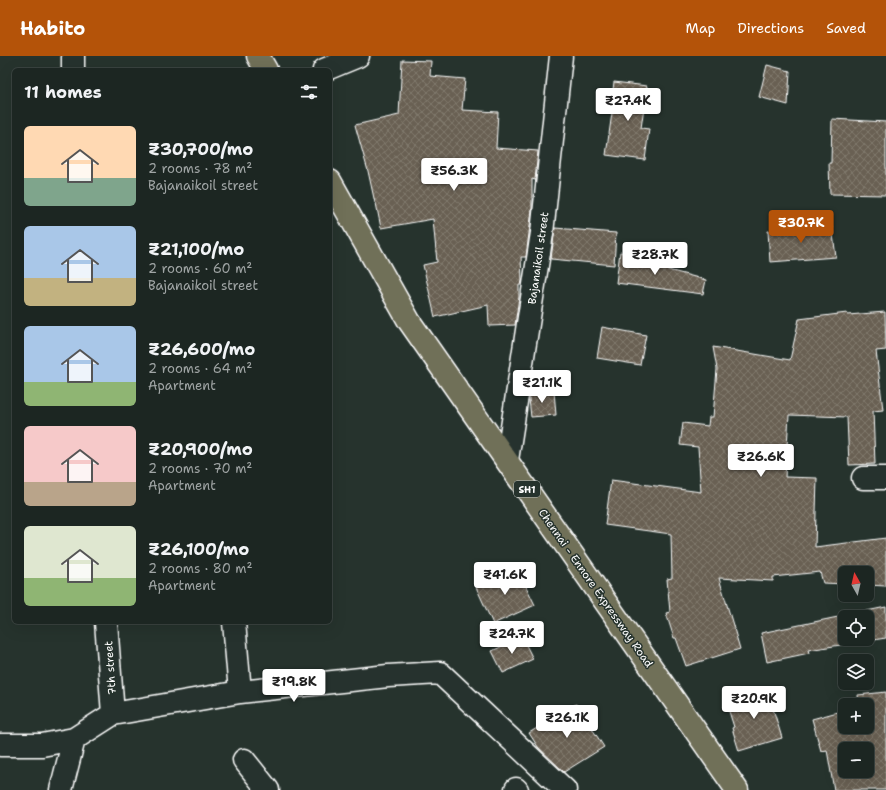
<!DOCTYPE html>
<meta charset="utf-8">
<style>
body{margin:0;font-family:"Shantell Sans",sans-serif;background:#252e2a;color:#f1f3f6;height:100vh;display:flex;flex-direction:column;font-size:15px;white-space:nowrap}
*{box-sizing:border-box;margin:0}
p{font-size:13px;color:#a0a5a5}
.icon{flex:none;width:22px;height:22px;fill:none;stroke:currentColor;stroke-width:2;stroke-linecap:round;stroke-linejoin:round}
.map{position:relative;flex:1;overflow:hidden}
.side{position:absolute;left:12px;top:12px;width:320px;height:556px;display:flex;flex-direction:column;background:#1c2622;border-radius:6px;box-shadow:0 4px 16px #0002,0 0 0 1px #3a4340}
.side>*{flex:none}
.needle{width:26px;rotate:352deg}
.fabs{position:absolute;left:838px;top:510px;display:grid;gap:8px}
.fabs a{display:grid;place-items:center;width:36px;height:36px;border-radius:6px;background:#1c2622;box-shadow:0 4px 16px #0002,0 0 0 1px #3a4340;font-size:20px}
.price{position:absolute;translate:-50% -34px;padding:0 9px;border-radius:4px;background:#fff;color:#222;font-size:13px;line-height:26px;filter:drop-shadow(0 1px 2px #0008)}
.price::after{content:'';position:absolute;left:50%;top:24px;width:12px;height:9px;margin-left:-6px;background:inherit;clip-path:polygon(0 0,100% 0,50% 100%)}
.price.on{background:#b45309;color:#fff}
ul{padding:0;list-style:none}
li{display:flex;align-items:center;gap:12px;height:100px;padding:0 12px}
li span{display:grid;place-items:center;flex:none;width:112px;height:80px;border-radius:6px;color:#555}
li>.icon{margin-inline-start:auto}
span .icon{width:48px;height:48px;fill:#fffc;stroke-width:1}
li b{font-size:17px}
h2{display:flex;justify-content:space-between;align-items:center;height:48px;padding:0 12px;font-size:17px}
header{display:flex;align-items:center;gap:24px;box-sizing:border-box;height:56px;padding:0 20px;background:#b45309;color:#fff}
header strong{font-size:19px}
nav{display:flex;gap:22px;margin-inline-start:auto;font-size:14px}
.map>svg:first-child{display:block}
.building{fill:url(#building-cross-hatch);stroke:#fff;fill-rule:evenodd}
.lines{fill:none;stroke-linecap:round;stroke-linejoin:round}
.minor-casing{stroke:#fff;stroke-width:25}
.major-casing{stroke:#fff;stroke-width:25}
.minor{stroke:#26332d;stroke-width:22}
.major{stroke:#706f59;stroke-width:22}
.labels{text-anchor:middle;stroke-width:3;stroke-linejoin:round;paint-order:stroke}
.shield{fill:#26332d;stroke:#bec2c0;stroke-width:1}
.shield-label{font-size:10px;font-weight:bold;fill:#fff}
.street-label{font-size:11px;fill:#fff;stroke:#26332d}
</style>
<header>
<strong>Habito</strong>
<nav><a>Map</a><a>Directions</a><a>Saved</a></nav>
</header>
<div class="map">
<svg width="886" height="734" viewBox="0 0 886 734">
<defs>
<pattern id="building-cross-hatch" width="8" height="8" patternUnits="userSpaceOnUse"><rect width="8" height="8" fill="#696152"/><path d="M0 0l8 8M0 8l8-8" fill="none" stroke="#80796c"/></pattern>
</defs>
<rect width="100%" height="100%" fill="#26332d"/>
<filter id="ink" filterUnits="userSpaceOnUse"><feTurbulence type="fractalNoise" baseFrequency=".025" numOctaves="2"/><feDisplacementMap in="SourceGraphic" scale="8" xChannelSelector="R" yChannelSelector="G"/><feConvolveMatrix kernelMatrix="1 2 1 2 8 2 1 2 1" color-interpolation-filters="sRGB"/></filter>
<g filter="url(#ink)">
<path class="building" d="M402,4L431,5L430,20L465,23L462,54L498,56L496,92L538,95L535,124L532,123V154L526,201H521L522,225L521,229H519V241L515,269L489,270L488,249L435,261L423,209L437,206L433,163L381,172L376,147H375L368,115L355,69L399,59Z
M767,9L790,15L788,49L759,41Z
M614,26L647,30L641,72L649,73L645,104L606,99L612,57H610Z
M832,63L886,66V139L830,138L829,107H831Z
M832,171L836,201L770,206L768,175Z
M555,172L616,177L614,209L551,203Z
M620,196L647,200L646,208L706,224L703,238L616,227Z
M885,256L886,294L876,295L883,354L873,355L875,408L849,409L847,361L789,359L785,421L817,422L815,491L886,482V530L867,529V517H845V528L823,527L820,516L773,521V525L719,522L740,593L686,610L676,582H674L666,557L670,556L667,523L672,522L671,478L605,469L611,424L701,436L698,391L680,389L683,367L708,370L709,361H713L717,313L713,291L790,304L799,263L847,257L848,259Z
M602,271L646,279L640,309L597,302Z
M554,335L556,359L531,361L529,343L530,337Z
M517,512L535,549L493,568L476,531Z
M886,551V582L808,594L809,597L767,606L761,577ZM845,561H867V583H845Z
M522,581L533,603L503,617L492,595Z
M767,633L782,682L739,695L732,672L734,671L726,646Z
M886,636V734H834L827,694L821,695L812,663L845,654V671H867V649H859L858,639ZM845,693H867V715H845Z
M576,648L604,691L564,716L538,691L529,677Z"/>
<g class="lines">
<g class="minor-casing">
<path id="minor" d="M73,0V14
M324,14L358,0
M507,404L542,177L561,0
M863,422H886
M106,566L113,658
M234,566L240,636
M0,689H42L74,683L113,658L240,636L388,620L440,617L565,734
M244,704L268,734
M516,733L517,734
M61,734L74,683"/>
</g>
<g class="major-casing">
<path id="major" d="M258,0L266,14
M330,125L409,265L737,734"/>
</g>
<use href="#minor" class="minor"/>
<use href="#major" class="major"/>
</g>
</g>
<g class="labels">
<rect class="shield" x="514" y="425" width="26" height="16" rx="3"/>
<g class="shield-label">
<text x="527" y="437">SH1</text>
</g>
<g class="street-label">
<text transform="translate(538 202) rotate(-82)" y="4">Bajanaikoil street</text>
<text transform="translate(596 532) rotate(55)" y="4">Chennai - Ennore Expressway Road</text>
<text transform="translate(110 612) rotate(-94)" y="4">7th street</text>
</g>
</g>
</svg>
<div class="fabs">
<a><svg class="needle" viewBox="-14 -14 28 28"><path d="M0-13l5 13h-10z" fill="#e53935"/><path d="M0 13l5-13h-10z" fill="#a0a5a5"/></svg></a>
<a><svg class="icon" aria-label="locate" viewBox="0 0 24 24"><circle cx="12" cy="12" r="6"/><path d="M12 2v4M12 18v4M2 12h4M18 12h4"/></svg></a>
<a><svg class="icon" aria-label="layers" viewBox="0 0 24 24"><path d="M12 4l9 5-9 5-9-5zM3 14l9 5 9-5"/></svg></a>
<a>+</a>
<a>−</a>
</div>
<b class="price" style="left:628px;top:66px">₹27.4K</b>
<b class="price" style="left:454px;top:136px">₹56.3K</b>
<b class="price on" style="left:801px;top:188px">₹30.7K</b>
<b class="price" style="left:655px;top:220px">₹28.7K</b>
<b class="price" style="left:542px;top:348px">₹21.1K</b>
<b class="price" style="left:761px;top:422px">₹26.6K</b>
<b class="price" style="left:505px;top:540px">₹41.6K</b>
<b class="price" style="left:512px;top:599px">₹24.7K</b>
<b class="price" style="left:294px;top:647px">₹19.8K</b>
<b class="price" style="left:754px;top:664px">₹20.9K</b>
<b class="price" style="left:567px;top:683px">₹26.1K</b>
<section class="side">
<h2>11 homes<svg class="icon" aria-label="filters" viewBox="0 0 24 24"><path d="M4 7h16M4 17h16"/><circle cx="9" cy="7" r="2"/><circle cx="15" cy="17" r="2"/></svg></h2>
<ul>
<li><span style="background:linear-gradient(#ffd9b3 65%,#7fa58c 0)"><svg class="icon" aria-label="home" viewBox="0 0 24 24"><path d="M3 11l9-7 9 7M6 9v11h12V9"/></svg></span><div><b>₹30,700/mo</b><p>2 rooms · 78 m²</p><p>Bajanaikoil street</p></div></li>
<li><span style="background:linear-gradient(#a9c7e8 65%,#c2b280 0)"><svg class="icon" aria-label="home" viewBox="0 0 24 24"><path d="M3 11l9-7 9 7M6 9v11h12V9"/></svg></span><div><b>₹21,100/mo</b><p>2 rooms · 60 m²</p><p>Bajanaikoil street</p></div></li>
<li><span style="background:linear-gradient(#a9c7e8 70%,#8fb573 0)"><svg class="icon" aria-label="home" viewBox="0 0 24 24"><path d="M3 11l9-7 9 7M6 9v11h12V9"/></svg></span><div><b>₹26,600/mo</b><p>2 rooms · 64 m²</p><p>Apartment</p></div></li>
<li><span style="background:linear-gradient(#f6c9c9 70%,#b9a48a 0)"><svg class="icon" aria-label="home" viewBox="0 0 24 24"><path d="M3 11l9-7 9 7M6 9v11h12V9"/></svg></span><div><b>₹20,900/mo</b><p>2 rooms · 70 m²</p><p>Apartment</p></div></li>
<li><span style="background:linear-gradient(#dfe7d0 65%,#8fb573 0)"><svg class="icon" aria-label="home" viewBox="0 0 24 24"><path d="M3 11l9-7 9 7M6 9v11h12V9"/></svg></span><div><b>₹26,100/mo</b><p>2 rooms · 80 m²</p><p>Apartment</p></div></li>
</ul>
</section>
</div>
